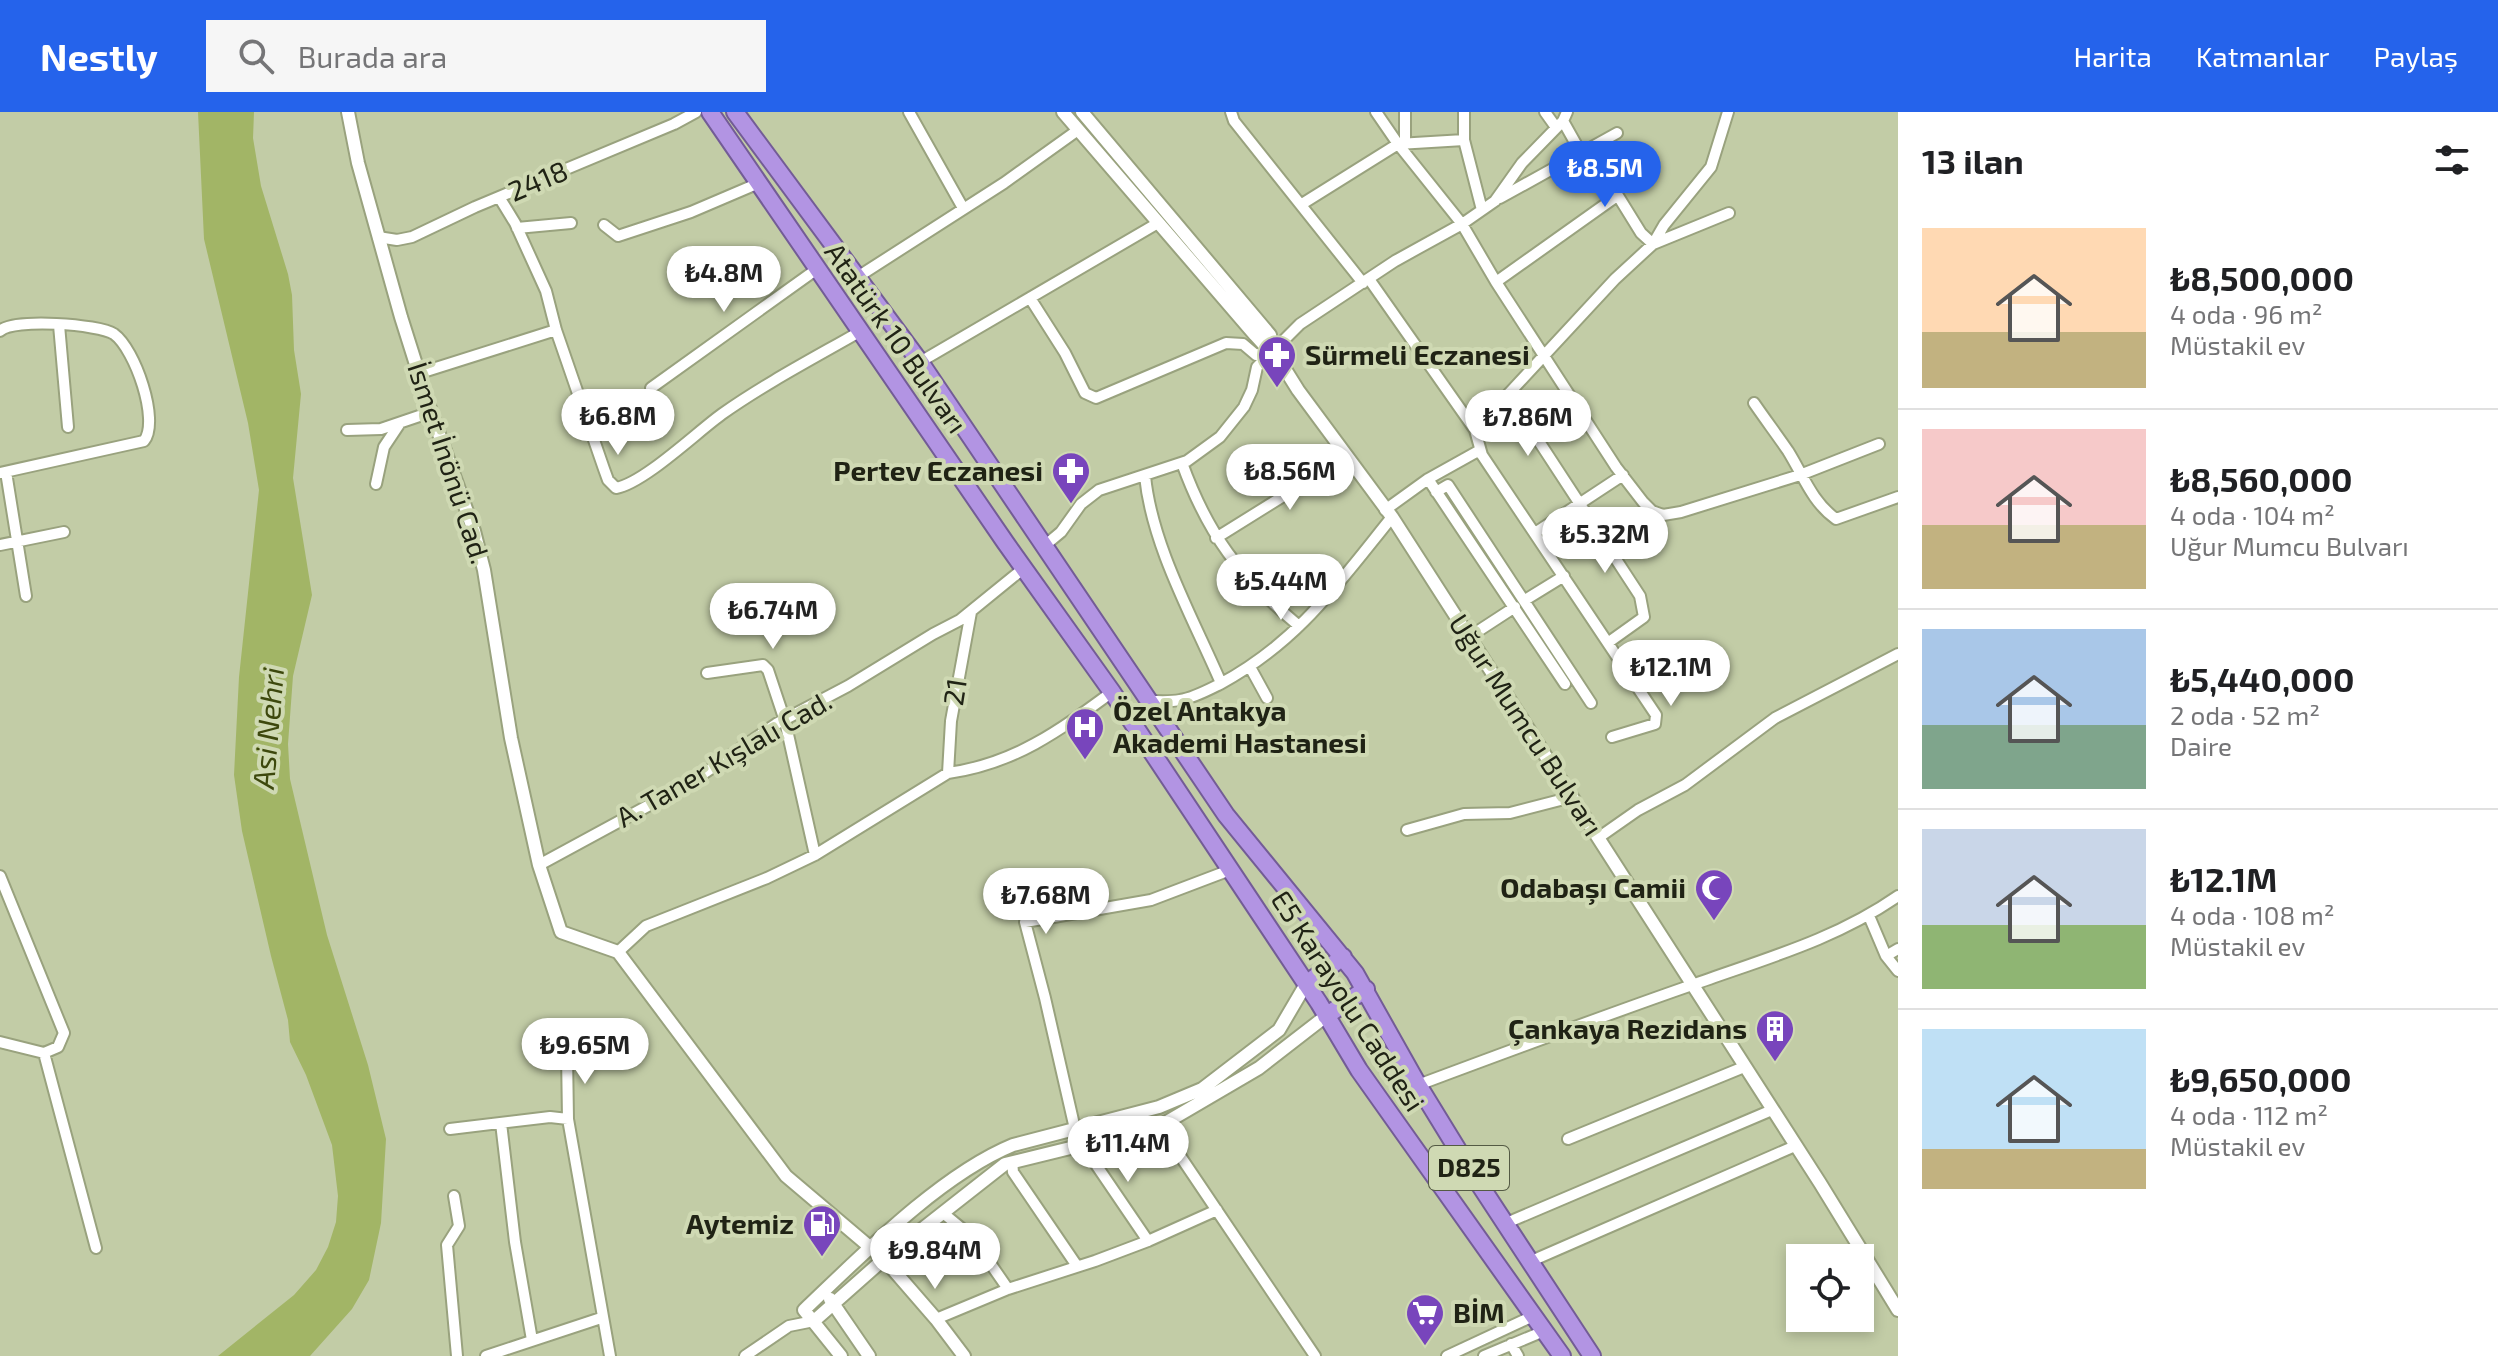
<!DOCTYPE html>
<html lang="tr">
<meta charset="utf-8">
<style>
body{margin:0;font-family:"Exo 2",sans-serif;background:#f6f6f6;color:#202124;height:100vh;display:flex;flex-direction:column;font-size:30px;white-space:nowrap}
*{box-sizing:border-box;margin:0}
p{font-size:26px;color:#757577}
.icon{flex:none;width:44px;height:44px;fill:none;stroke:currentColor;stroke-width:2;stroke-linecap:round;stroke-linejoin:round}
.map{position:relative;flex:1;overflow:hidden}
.drawer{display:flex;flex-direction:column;background:#fff;width:600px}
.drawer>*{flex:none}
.controls{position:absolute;left:1786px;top:1132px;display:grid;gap:16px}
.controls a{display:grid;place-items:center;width:88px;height:88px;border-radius:0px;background:#fff;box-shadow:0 4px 12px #0003;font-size:40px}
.price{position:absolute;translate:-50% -68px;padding:0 18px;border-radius:28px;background:#fff;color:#222;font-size:26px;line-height:52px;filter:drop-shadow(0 2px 4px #0008)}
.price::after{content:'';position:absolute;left:50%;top:48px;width:24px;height:18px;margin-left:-12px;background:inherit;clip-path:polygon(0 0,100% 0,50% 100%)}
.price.selected{background:#2563eb;color:#fff}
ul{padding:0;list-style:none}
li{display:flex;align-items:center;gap:24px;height:200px;padding:0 24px}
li+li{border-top:2px solid #e0e0e0}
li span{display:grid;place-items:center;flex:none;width:224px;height:160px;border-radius:0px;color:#555}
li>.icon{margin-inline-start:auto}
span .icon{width:96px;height:96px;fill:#fffc;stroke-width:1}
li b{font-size:34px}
h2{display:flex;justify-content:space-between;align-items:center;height:96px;padding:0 24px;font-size:34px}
header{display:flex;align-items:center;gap:48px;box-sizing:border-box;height:112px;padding:0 40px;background:#2563eb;color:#fff}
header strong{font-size:38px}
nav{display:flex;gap:44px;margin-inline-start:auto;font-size:28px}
.search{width:560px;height:72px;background:#f6f6f6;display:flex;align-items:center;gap:20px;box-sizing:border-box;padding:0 28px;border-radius:0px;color:#757577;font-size:30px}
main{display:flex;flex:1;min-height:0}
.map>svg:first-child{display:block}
.water{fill:#a2b566}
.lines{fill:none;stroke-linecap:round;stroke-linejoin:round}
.minor-casing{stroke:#99a27e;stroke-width:14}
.tertiary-casing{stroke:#99a27e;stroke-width:16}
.trunk-casing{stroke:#735c96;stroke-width:20}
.minor{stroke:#fff;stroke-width:10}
.tertiary{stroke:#fff;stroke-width:12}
.trunk{stroke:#b294e3;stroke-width:16}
.labels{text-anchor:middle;stroke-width:8;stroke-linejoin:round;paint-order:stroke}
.shield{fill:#cfd9b3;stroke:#545a44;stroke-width:2}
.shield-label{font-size:26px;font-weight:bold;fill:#202315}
.street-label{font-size:28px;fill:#202315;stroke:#cfd9b3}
.poi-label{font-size:28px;font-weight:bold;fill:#202315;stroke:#cfd9b3;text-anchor:end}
.water-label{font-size:30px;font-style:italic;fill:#3d480d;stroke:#cfd9b3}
</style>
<header>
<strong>Nestly</strong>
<div class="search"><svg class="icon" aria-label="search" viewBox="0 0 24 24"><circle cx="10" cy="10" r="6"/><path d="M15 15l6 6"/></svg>Burada ara</div>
<nav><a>Harita</a><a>Katmanlar</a><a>Paylaş</a></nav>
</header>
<main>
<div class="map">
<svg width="1898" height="1244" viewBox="0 0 1898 1244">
<rect width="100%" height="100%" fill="#c2cca6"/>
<path class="water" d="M198,0H254L253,26L261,74L288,162L292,183L294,238L301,282L293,366L312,483L293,564L288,632L290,667L327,823L368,953L386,1027L381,1111L369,1168L352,1197L310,1244H218L294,1183L316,1158L328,1135L336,1110L338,1084L332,1033L306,963L290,930L288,908L271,844L242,719L234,663L239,565L259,378L248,311L204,127Z"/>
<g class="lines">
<g class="minor-casing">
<path id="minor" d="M909,0L963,96
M1231,0L1234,9L1363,171
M1376,0L1398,32L1462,112L1496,170L1616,355L1643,390L1652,399L1663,403L1681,400L1800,363L1879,332
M1405,0V31
M1464,0V28L1482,98
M1545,0L1555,14
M1563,9L1581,41
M1589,37L1641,121L1653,132L1729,101
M499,85L515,111L546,179L556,218L604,357L608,368L616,376C644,371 697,320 722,302C766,271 814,246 861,219
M1500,86L1617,21
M1302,92L1398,32L1464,28
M604,113L618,124L691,100L759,71
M517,116L571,111
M378,125L397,128L412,125L475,95L674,12L696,0
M856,166L1004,71L1078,18
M1369,167L1475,318
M1496,170L1617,84
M1030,186L1065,241L1085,281L1096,286L1226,231L1243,232L1256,243L1271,238
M59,213L68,315
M0,219C13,206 99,212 114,222C135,237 160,309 144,329L0,361
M920,250L1158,111
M420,261L556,218
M651,276L817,157
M1508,282L1640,484L1644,505L1609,530
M1754,291C1765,307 1777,323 1788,339C1803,363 1812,390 1836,407L1898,385
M347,318L381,317L431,300
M1182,351C1208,423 1240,465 1299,514
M6,360L26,484
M1145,364C1152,434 1193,506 1221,571
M1428,367L1565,572
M376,372L384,335L400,311
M1436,380L1448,373L1591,591
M1385,398L1428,367L1480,338
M1535,421L1623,363
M1216,426L1346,345
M0,433L64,420
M1043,435L1061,420L1081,392L1099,378L1187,349L1220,325L1244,295L1252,278L1257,255L1300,212L1395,149L1462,112L1495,89L1522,51L1563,9L1567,0
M1525,488L1564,464
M1469,525L1515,495
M1250,555L1267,586
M707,561L763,553L768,558L785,609L815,743
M1149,589C1159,589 1170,590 1180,588C1193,586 1208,578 1220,572C1298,530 1337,473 1392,405
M1612,625L1655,612L1656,603L1482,343L1475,318L1615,167L1653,132L1664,113L1711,55L1728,0
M948,661L951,609L971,500
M1407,718L1464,702L1510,701L1572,685
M1598,726L1638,698L1685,673L1775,606L1898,542
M539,753L690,671L776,612L848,574L933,522L960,508L1024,456
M0,764L64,921L58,935L44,941L0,930
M1869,804L1886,844L1898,859
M618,840L646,814L767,766L815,743L948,661C1014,652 1059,619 1112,580
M1886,844L1898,837
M44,941L96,1136
M567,942L568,1007
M1418,973C1509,939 1600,905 1692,873C1764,847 1835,828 1898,784
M501,1011L515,1130L532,1228
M1160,1014L1315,1244
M450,1017L550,1005L568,1007L610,1244
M1075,1017L1045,886L1025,810L1151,788L1230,758
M1568,1027L1744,955
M1082,1032L1148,1129
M1012,1050L1013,1060L1077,1154
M454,1084L459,1114L447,1133L457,1244
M943,1101L972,1125L1008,1177
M1504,1112L1772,998
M1529,1150L1795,1034
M936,1207L1008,1177L1095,1149L1148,1129L1217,1098
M1511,1232L1518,1244
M486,1244L601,1206
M745,1244L789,1214L814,1209
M1447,1244L1533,1204
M1484,1244L1544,1219"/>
</g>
<g class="tertiary-casing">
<path id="tertiary" d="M348,0L358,51L401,205L431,300L474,419L484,458L511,626L539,753L561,820L618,840L786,1064L884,1147L936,1207L964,1244
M1063,0L1255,223L1266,235L1273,238
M1082,0L1270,223L1273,238L1298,278L1392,405L1820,1071L1898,1198
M830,1187L869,1244
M814,1209L884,1147L1005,1052L1160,1014L1259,956L1326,904
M841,1244L804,1198C861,1144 940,1063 1013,1033L1159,995L1202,977L1279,918L1306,872"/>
</g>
<g class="trunk-casing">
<path id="trunk" d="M710,0L1005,430L1112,580L1319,891L1359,958L1562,1244
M735,0L920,250L1226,703L1355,861L1418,973L1472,1061L1592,1244
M1306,872L1343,845
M1326,904L1366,877"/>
</g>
<use href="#minor" class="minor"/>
<use href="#tertiary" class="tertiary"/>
<use href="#trunk" class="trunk"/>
</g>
<defs>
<g id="pharmacy-pin" transform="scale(2)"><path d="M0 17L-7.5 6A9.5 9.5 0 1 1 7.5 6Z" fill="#7845bc" stroke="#cfd9b3"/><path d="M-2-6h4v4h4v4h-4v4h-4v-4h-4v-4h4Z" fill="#fff"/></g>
<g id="hospital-pin" transform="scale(2)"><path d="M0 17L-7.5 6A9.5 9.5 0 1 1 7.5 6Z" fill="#7845bc" stroke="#cfd9b3"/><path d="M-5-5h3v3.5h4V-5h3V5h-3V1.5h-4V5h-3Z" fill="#fff"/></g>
<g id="mosque-pin" transform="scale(2)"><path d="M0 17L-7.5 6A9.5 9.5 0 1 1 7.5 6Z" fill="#7845bc" stroke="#cfd9b3"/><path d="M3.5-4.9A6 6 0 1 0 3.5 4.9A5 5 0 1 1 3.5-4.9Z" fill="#fff"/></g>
<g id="building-pin" transform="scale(2)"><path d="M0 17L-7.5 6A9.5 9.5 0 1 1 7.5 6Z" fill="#7845bc" stroke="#cfd9b3"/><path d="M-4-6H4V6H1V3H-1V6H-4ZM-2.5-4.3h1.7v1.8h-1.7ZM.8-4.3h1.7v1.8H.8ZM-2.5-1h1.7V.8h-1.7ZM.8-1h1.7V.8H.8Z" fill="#fff"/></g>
<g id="fuel-pin" transform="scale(2)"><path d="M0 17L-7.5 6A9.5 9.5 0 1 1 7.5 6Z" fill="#7845bc" stroke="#cfd9b3"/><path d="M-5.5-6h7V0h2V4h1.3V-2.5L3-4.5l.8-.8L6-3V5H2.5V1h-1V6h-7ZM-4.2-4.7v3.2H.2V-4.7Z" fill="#fff"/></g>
<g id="supermarket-pin" transform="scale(2)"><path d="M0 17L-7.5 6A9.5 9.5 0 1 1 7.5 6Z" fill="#7845bc" stroke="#cfd9b3"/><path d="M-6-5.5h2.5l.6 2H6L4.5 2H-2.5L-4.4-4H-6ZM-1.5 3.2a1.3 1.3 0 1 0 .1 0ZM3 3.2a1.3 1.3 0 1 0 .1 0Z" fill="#fff"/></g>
</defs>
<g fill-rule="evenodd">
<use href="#pharmacy-pin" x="1277" y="243"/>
<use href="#pharmacy-pin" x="1071" y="359"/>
<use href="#hospital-pin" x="1085" y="615"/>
<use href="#mosque-pin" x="1714" y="776"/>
<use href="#building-pin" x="1775" y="917"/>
<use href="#fuel-pin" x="822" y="1112"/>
<use href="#supermarket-pin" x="1425" y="1201"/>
</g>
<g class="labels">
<rect class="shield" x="1429" y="1034" width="80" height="44" rx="6"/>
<g class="shield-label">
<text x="1469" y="1065">D825</text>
</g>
<g class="street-label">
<text transform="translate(538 69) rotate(-23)" y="10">2418</text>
<text transform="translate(896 226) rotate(55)" y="10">Atatürk 10 Bulvarı</text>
<text transform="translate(449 351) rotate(72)" y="10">İsmet İnönü Cad.</text>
<text transform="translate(955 580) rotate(-81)" y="10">21</text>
<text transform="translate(1526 613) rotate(57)" y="10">Uğur Mumcu Bulvarı</text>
<text transform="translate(724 647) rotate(-30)" y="10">A. Taner Kışlalı Cad.</text>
<text transform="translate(1348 889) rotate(57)" y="10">E5 Karayolu Caddesi</text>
</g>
<g class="poi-label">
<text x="1305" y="253" text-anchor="start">Sürmeli Eczanesi</text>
<text x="1043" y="369">Pertev Eczanesi</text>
<text x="1113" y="609" text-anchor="start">Özel Antakya<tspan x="1113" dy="32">Akademi Hastanesi</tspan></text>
<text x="1686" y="786">Odabaşı Camii</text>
<text x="1747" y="927">Çankaya Rezidans</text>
<text x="794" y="1122">Aytemiz</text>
<text x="1453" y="1211" text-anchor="start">BİM</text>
</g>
<g class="water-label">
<text transform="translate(269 616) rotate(-85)" y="10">Asi Nehri</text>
</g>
</g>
</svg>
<div class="controls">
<a><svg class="icon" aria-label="locate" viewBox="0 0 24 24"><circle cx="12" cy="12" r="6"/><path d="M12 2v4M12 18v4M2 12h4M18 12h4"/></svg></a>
</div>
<b class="price selected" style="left:1605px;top:97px">₺8.5M</b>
<b class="price" style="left:724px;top:202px">₺4.8M</b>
<b class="price" style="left:618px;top:345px">₺6.8M</b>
<b class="price" style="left:1528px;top:346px">₺7.86M</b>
<b class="price" style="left:1290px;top:400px">₺8.56M</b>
<b class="price" style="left:1605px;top:463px">₺5.32M</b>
<b class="price" style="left:1281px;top:510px">₺5.44M</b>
<b class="price" style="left:773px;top:539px">₺6.74M</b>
<b class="price" style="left:1671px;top:596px">₺12.1M</b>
<b class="price" style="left:1046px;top:824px">₺7.68M</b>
<b class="price" style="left:585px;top:974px">₺9.65M</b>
<b class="price" style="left:1128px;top:1072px">₺11.4M</b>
<b class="price" style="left:935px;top:1179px">₺9.84M</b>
</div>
<section class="drawer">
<h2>13 ilan<svg class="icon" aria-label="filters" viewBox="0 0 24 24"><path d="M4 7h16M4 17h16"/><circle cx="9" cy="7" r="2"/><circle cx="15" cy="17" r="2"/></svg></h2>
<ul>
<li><span style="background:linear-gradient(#ffd9b3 65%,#c2b280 0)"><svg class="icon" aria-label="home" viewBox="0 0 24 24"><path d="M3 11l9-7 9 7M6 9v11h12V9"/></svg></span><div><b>₺8,500,000</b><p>4 oda · 96 m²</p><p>Müstakil ev</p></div></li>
<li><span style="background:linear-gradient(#f6c9c9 60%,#c2b280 0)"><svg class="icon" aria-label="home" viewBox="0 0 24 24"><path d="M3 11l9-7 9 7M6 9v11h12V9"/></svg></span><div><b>₺8,560,000</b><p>4 oda · 104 m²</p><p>Uğur Mumcu Bulvarı</p></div></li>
<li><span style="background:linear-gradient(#a9c7e8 60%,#7fa58c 0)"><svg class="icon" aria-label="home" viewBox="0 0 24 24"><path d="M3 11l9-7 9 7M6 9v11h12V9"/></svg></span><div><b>₺5,440,000</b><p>2 oda · 52 m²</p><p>Daire</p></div></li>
<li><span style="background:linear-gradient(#c9d6e8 60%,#8fb573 0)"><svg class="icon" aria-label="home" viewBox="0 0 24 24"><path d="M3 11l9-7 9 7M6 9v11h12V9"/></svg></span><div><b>₺12.1M</b><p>4 oda · 108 m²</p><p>Müstakil ev</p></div></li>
<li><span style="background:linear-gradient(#bfe0f5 75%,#c2b280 0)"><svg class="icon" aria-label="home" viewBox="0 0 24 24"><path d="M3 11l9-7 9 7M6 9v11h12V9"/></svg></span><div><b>₺9,650,000</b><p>4 oda · 112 m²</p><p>Müstakil ev</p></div></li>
</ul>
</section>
</main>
